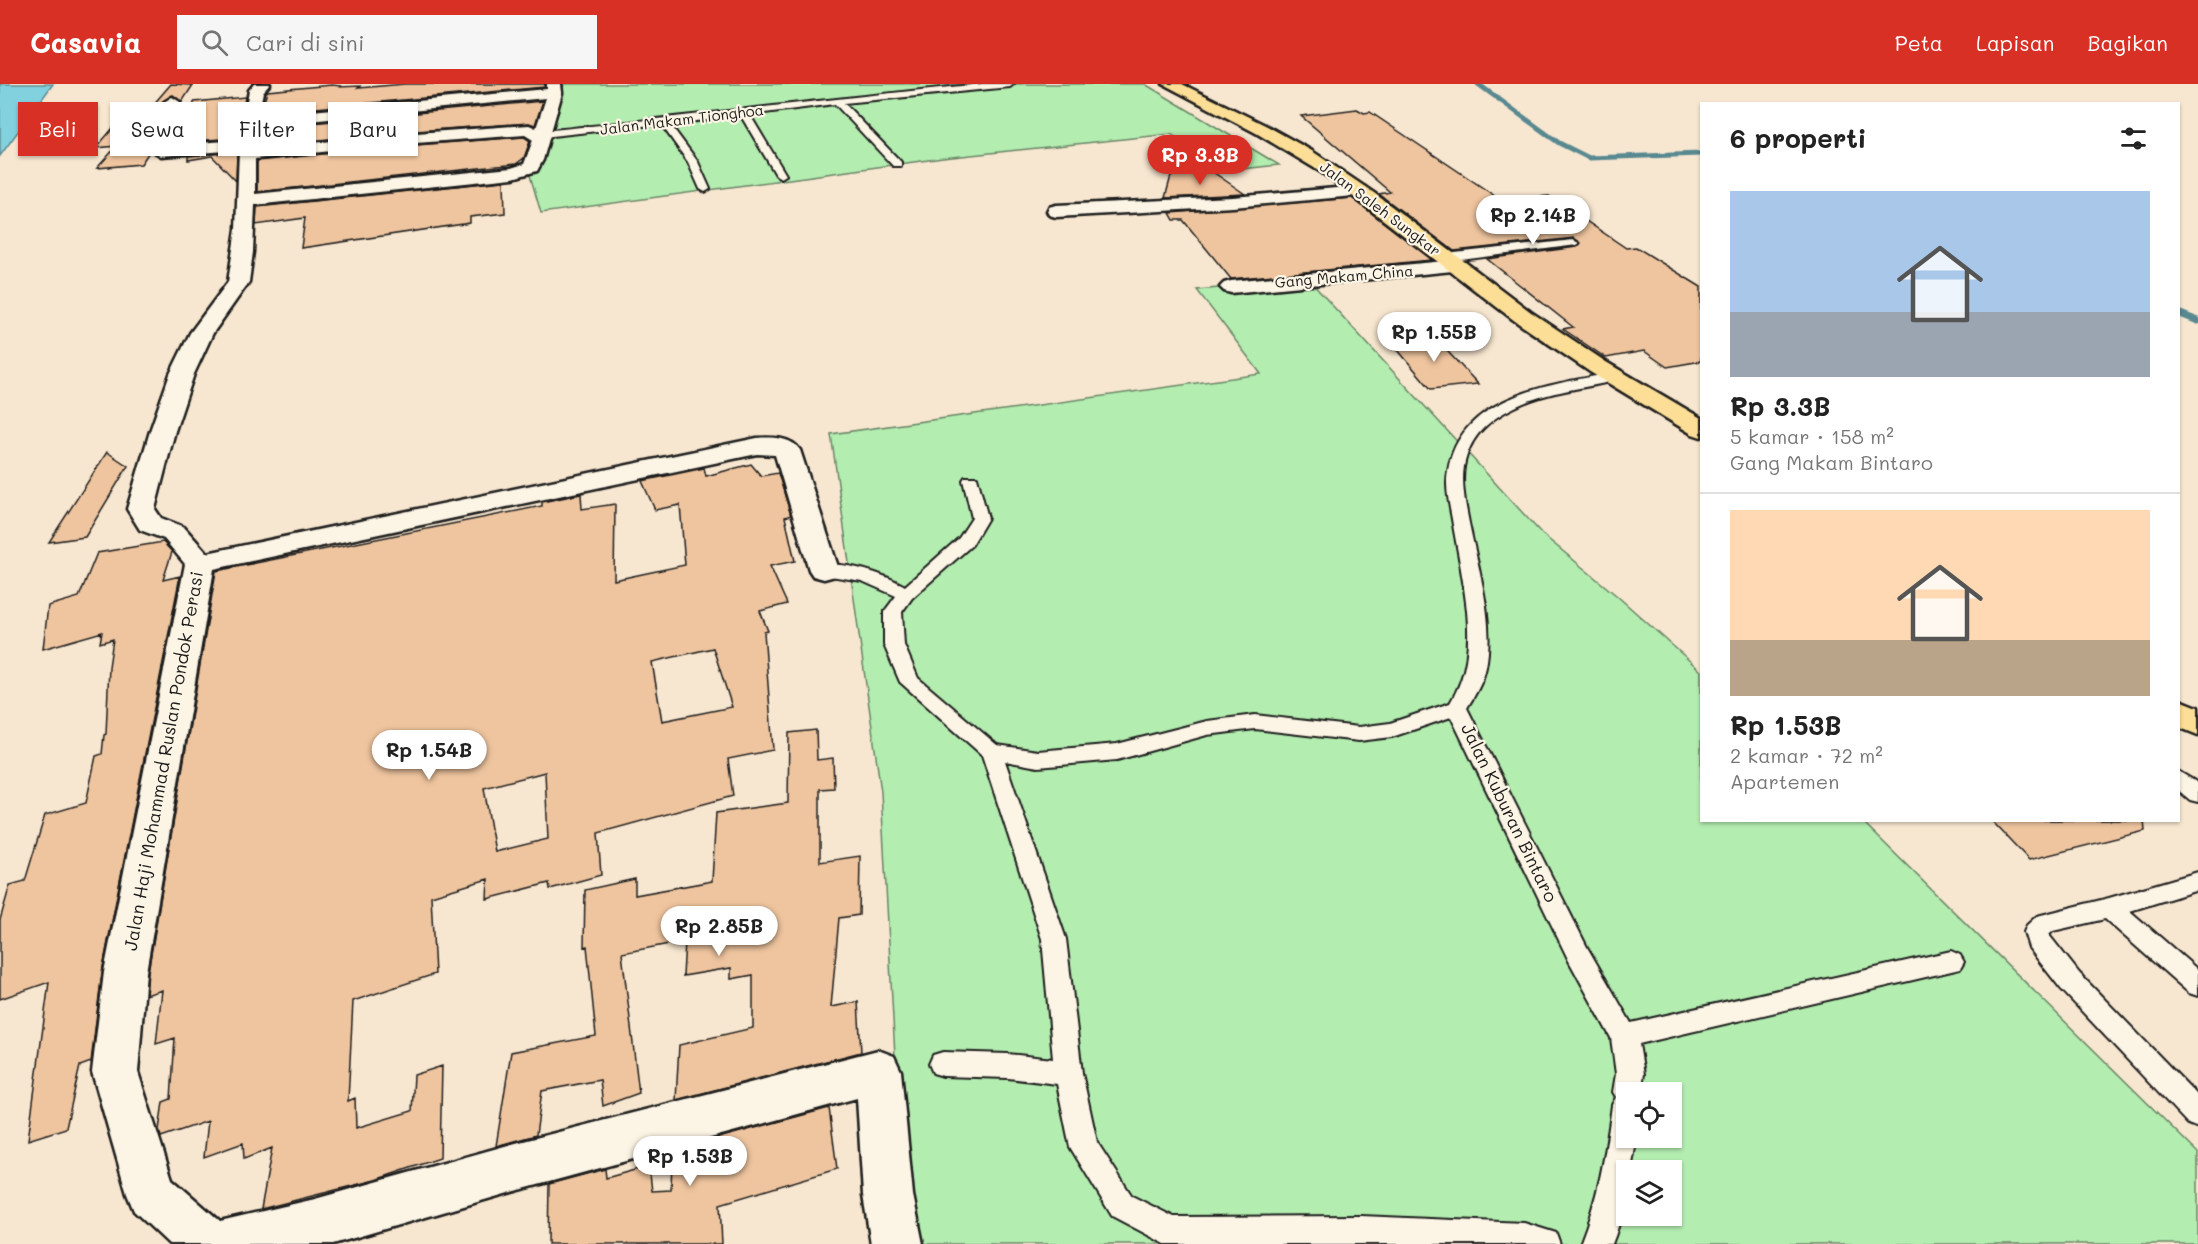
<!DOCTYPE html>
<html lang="id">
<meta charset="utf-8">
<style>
body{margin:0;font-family:Mali,sans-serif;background:#f6f6f6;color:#222;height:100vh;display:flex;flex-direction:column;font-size:22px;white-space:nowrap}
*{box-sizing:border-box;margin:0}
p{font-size:20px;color:#767676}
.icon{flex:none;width:33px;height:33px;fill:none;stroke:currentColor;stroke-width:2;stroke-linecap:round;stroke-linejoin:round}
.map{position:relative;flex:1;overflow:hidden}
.drawer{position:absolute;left:1700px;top:18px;width:480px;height:720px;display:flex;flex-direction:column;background:#fff;border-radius:0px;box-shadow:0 2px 4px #0004}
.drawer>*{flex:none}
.hud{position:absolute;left:18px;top:18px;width:570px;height:54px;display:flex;gap:12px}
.fabs{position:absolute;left:1616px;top:998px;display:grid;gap:12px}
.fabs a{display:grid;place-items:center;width:66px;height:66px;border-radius:0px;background:#fff;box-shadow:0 2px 4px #0004;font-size:30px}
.price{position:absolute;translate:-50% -51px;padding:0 14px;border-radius:21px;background:#fff;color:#222;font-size:20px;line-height:39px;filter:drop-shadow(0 2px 3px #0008)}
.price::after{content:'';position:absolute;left:50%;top:36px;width:18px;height:14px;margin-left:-9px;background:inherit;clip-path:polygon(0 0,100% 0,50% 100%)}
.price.current{background:#d93025;color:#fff}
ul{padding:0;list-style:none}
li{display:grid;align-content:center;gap:12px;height:318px;padding:0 30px}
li+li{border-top:2px solid #e0e0e0}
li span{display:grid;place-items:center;height:186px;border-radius:0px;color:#555}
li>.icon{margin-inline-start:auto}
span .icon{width:108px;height:108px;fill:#fffc;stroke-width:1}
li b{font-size:26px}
h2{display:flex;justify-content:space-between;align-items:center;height:72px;padding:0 30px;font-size:26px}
.tag{padding:0 21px;border-radius:0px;background:#fff;box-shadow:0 2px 4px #0004;font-size:21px;line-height:54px}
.tag.current{background:#d93025;color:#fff}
header{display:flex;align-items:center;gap:36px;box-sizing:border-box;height:84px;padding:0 30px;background:#d93025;color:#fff}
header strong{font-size:28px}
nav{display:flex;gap:33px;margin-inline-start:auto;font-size:21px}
.search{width:420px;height:54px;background:#f6f6f6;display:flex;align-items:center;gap:15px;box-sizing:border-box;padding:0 21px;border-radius:0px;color:#767676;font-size:22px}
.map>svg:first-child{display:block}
.green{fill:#b3edb0;stroke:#688466;stroke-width:1.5;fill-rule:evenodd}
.water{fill:#82d1de;stroke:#598990;stroke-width:1.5}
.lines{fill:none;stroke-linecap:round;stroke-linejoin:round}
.stream-far1{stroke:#598990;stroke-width:5}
.stream{stroke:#598990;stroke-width:7}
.building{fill:#efc59f;stroke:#1c1c1c;stroke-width:1.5;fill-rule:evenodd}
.lane-casing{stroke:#1c1c1c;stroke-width:4}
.street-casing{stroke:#1c1c1c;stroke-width:5}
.highway-casing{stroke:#1c1c1c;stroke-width:5}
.lane{fill:#fcf5e5;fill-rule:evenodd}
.street{fill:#fcf5e5;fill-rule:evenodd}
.highway{fill:#fcde96;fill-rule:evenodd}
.labels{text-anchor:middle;stroke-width:4.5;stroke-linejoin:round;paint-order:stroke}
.far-street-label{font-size:15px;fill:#1c1c1c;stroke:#fcf5e5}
.street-label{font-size:18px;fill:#1c1c1c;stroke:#fcf5e5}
</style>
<header>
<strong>Casavia</strong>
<div class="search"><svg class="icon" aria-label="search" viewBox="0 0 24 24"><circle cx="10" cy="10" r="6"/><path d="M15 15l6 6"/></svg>Cari di sini</div>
<nav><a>Peta</a><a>Lapisan</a><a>Bagikan</a></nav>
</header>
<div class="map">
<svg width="2198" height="1160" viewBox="0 0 2198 1160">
<rect width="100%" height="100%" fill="#f8e7d0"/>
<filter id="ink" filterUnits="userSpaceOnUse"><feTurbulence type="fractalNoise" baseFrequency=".0167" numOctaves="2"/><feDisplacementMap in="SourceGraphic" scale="12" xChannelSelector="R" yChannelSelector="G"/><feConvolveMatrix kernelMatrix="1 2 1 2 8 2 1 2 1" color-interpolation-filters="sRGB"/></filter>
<g filter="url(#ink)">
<path class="green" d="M564,0H1145L1279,81L1223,87L1171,50L943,74L541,129L529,88L546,69Z
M1309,196L1542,450L1616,511L1701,587V736L1862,737L2198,1069V1160H913L898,1029L881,708L831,350L1261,290L1197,206ZM1626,1008H1671V1053H1626ZM1626,1086H1671V1131H1626Z"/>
<path class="water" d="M0,0H53L0,72Z"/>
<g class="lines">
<path class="stream-far1" d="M1478,0L1559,59L1589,74L1701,70"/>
<path class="stream" d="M2178,229L2198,237"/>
</g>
<path class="building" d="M171,0L193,1L182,18L173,11L162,18L151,65L141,80L97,84L117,62L96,64L119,37L138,23L152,22Z
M405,0H545V3L261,29L267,7L332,1L341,2L340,3L360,2L358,4Z
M245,13L238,54L190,57L194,18Z
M543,17L535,41L529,39L389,49L258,62L259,44Z
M1357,25L1364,29L1370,28L1501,116L1549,112L1626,164L1636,163L1701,203V277L1667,283L1644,267L1606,274L1563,245L1573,243L1487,175L1577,163L1581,159L1574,154L1454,167L1379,110L1390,108L1301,32Z
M524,53L530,57L524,74L516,80L257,108V77L389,63Z
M237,68L236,97L212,72L188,76V72Z
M1210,86L1245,110L1165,114L1171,92Z
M504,97L505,129L470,133V139L301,164L305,134L256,141L257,123Z
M1352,114L1432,176L1231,195L1183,136H1174L1170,129Z
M1434,253L1478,300L1431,305L1391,258Z
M107,368L128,382L85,453L49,458Z
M751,380L761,392L778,389L791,431L785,433L795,477L770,482L787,520L760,527L768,547L764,548L773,666L728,675L733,712L598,749L601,791L550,805L549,799L487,815L488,795L431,812L435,890L353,917L348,1017L355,1014L356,1044L412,1027L414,991L442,982L440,1074L375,1096L261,1125L272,1064L244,1075L243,1059L204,1073L208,1037L161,1053L159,1046L163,1018L171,1015L175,954L156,960L162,906L146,911L148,888L216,487L542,422V418L581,410L582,425L615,420L614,496L685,481L680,421L655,426L642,397L704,384L706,392ZM713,564L732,623L662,637L652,578ZM545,688L548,755L495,768L484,704Z
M163,458L172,468L163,496L180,492L102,888L91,978L80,982L66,1044L28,1056L49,898L0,915V836L10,801L25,797L45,731L86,719L96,672L102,670L104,651L106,650L109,583L113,555L100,559L102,548L43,565L48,522L79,513L97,469Z
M816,646L817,676L833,674L834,704L820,705V778L860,772L859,831L839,834L831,923L858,918L861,968L676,1016L679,961L753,944V891L731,895V884L683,892L685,857L622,869L639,1009L603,1022L600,996L542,1007L536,1051L496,1062L511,968L596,952L587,862L584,863L585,806L635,795V811L712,797L716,729L788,719L789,649Z
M1991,736H2144L2145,747L2029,776Z
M829,1024L837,1085L720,1120L722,1160H548L549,1100L605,1085L606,1094L649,1082L652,1107L671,1106L672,1075L690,1070L689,1062Z"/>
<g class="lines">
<g class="lane-casing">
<path id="lane" d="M982,0H1014L1010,3L844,19L901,78V82H893L835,20L750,31L786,91L781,94L776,91L741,32L670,40L698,78L710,105L705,108L700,105L688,78L661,40L543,53L538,50L543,47C690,32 835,14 982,0Z
M1573,156L1579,159L1577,161L1445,178L1439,174L1445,170Z
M1613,289L1618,290L1620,293L1618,296C1583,305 1545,307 1513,324C1492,334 1474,349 1467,371C1459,393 1465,418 1469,439C1478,484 1495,537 1486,583C1483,598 1475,611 1467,624L1587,863L1631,939L1951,867L1960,871L1964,878L1960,885L1639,960L1644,990L1641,1008H1626V1053H1637L1631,1086H1626C1626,1111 1622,1136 1612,1160H1580C1598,1115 1606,1069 1612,1021L1616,1013L1613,1008L1616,990L1611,954L1569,877L1451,633L1392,653L1359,657L1255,645L1207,651L1117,676L1038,683L1005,677L1066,855L1082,989L1097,1058L1132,1112L1174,1133L1361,1132L1524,1139L1556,1149L1560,1160H1165L1112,1132L1070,1063L1057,1000L1008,994L943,992L933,989L929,980L933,971L943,968L1008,970L1053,975L1042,855L982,671L900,598L884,561V528L896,512L862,497L824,491L818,490L815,486L818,482C842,476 884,490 905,502L959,454L972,434L963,396L965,393H977L988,434L972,461L912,514L902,528L904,561L918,594L997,661L1038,667L1117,660L1207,637L1255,631L1359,643L1390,639L1450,619C1468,590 1470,560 1467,527C1464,498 1458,469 1453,441C1451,428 1447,413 1447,400C1449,313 1547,301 1613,289Z
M2178,687L2198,699V718L2190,716L2178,706Z
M2198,788V806L2130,827L2198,886V912L2189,909L2105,835L2053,847L2049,851L2079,889L2198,1012V1044L2188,1040L2061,905L2029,864L2024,848L2027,841L2037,832L2109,814Z"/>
</g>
<g class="street-casing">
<path id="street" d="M254,0H270L263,8L258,32L547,5V0H561L562,9L543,76L537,87L513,94L255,121L253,168L249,198L213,249L194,290L175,347L155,425L161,434L184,443L207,469L757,354C772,353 791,353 800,366L839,486L835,492L824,495L813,492L809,486L775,371L757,370L214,485L146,888L138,988L172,1095L220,1137L315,1115L512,1060L878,966L894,972L901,987L913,1111L923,1160H871L863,1111L857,1014L512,1108L333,1160H169L134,1127L127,1110L92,988L104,888L185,480L164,455L140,446L127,425L150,347L170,290L190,249L228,198L236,145L239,66L161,72L153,67L164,18L172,13L180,18L171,61L240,56L249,6ZM546,14L536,44L529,41L389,51L256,65L257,42ZM525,51L533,56L524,80L511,84L255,110V75L389,61Z
M1359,102L1365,103L1368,107L1365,111L1233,123L1056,133L1049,131L1047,127L1049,123L1056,121L1233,113Z
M1456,176L1463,178L1466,182L1463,186L1231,209L1224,207L1220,203L1224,199L1231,197Z"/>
</g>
<g class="highway-casing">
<path id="highway" d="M1163,0H1182L1267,42L1312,67L1374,109L1531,228L1606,278L1701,334V353L1692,350L1590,288L1515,237L1321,88L1256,49Z
M2178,615L2198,623V651L2178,643Z"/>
</g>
<use href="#lane" class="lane"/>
<use href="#street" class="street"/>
<use href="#highway" class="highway"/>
</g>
</g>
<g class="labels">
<g class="far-street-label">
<text transform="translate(682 36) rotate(-7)" y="5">Jalan Makam Tionghoa</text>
<text transform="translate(1380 125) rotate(37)" y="5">Jalan Saleh Sungkar</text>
<text transform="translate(1344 193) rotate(-5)" y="5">Gang Makam China</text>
</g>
<g class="street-label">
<text transform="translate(164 677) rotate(-80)" y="6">Jalan Haji Mohammad Ruslan Pondok Perasi</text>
<text transform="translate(1509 729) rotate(64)" y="6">Jalan Kuburan Bintaro</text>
</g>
</g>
</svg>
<div class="fabs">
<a><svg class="icon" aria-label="locate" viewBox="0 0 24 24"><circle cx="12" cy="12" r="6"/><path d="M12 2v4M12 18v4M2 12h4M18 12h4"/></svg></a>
<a><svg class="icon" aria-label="layers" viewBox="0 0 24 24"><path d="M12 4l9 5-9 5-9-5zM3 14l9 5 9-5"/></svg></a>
</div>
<b class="price current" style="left:1200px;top:102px">Rp 3.3B</b>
<b class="price" style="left:1533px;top:162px">Rp 2.14B</b>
<b class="price" style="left:1434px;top:279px">Rp 1.55B</b>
<b class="price" style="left:429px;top:697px">Rp 1.54B</b>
<b class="price" style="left:719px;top:873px">Rp 2.85B</b>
<b class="price" style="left:690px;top:1103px">Rp 1.53B</b>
<div class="hud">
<a class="tag current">Beli</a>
<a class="tag">Sewa</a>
<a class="tag">Filter</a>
<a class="tag">Baru</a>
</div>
<section class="drawer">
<h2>6 properti<svg class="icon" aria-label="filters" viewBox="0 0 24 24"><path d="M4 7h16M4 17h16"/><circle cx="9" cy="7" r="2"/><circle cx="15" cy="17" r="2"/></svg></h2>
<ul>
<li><span style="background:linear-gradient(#a9c7e8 65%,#9aa5b1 0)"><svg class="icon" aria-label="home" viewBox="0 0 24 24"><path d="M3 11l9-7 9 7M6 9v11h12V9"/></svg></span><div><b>Rp 3.3B</b><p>5 kamar · 158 m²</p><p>Gang Makam Bintaro</p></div></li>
<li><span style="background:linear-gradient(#ffd9b3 70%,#b9a48a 0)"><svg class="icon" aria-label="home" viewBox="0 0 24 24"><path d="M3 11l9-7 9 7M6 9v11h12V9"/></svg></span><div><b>Rp 1.53B</b><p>2 kamar · 72 m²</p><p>Apartemen</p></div></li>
</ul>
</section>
</div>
